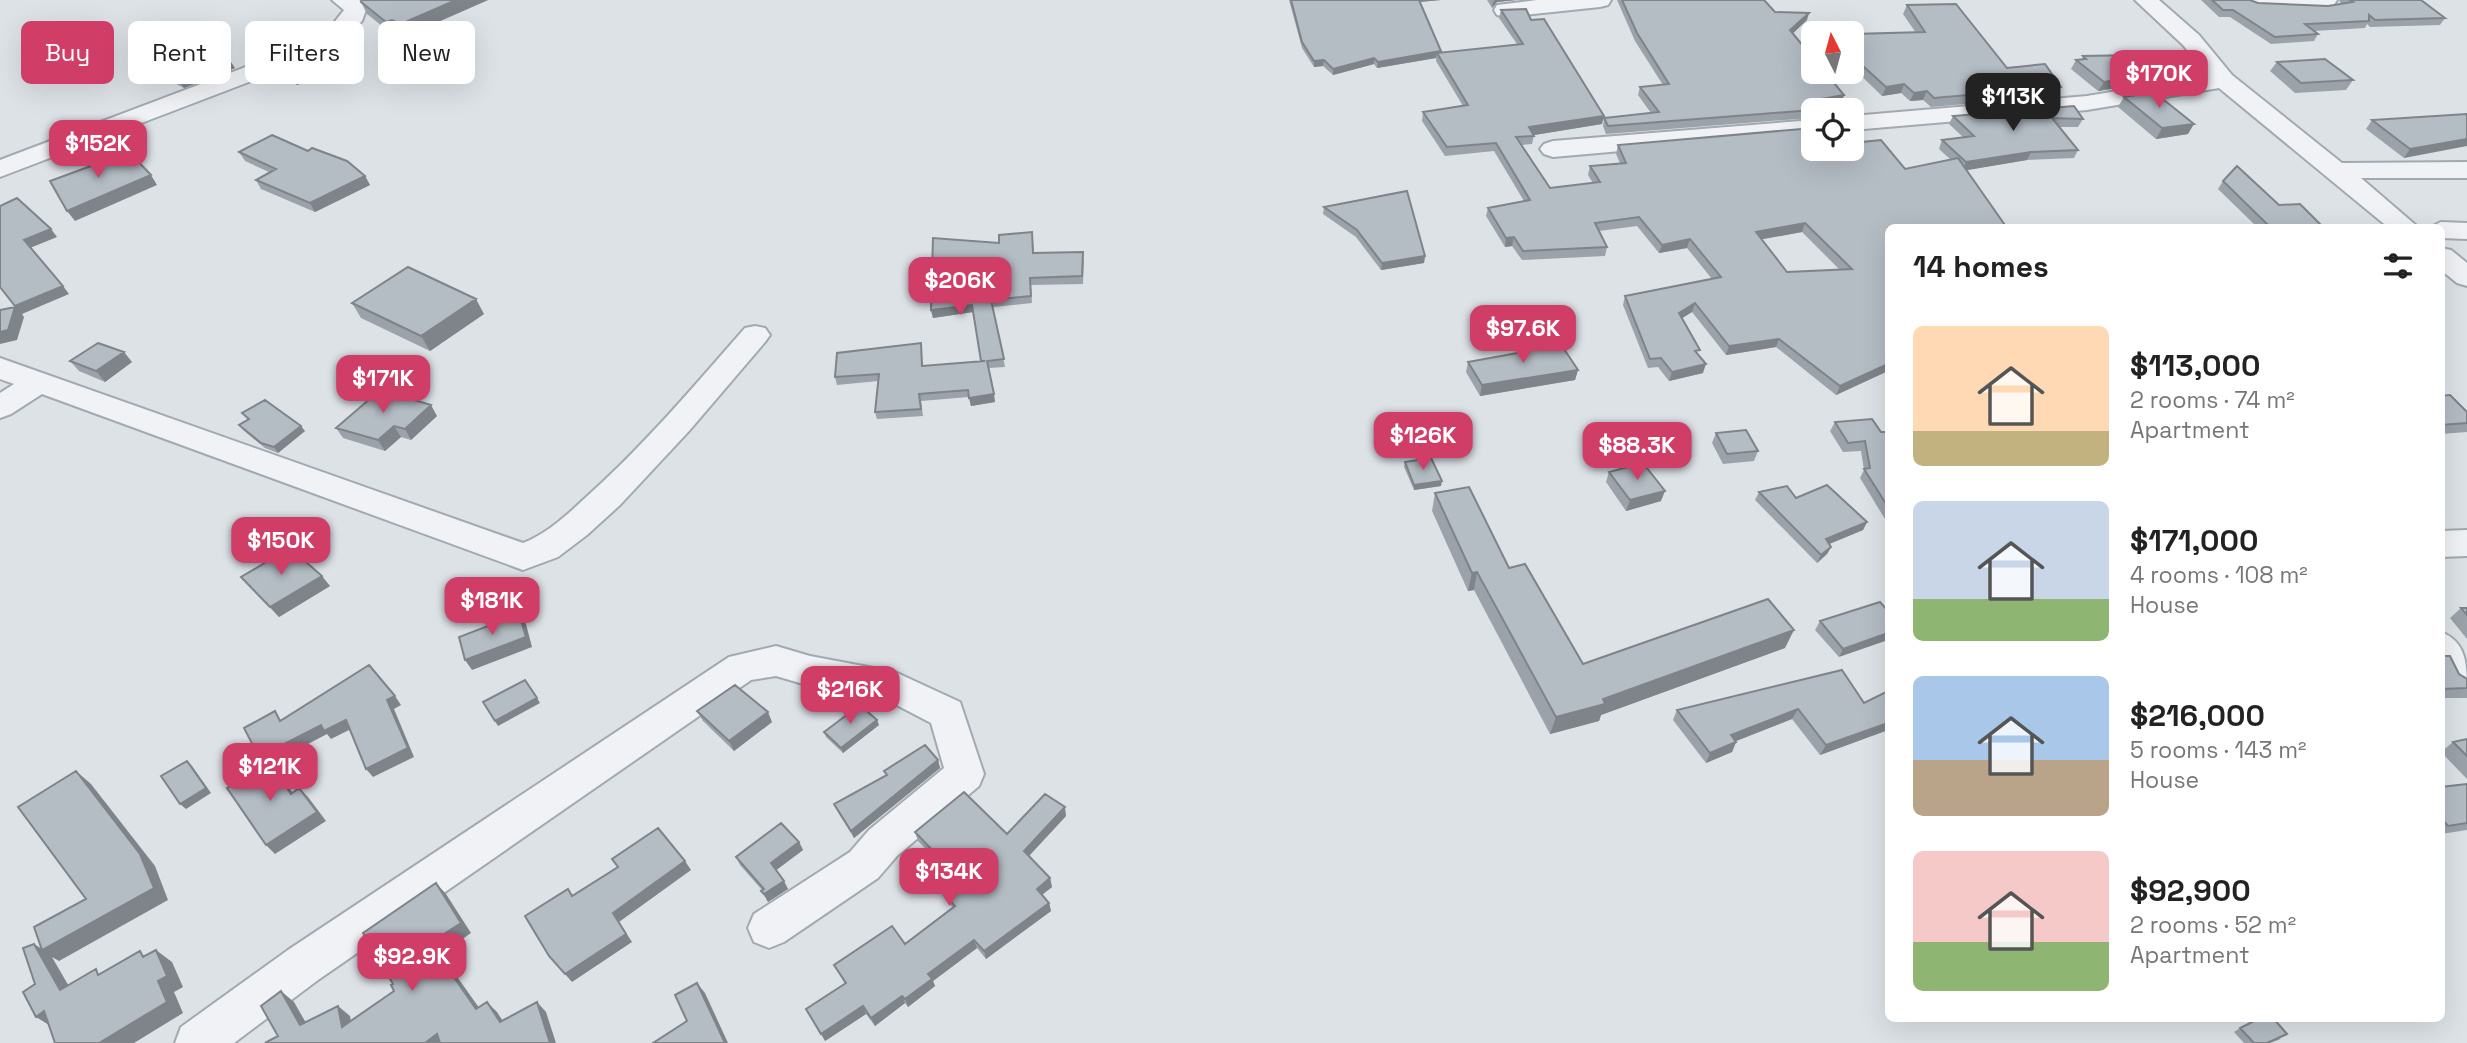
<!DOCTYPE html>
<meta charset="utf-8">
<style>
body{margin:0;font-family:"Space Grotesk",sans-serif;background:#f6f6f6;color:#222;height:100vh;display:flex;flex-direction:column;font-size:26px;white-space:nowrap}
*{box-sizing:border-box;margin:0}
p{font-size:23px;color:#767676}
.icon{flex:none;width:38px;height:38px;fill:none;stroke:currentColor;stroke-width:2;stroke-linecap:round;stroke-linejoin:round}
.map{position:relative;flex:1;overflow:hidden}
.sheet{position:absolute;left:1885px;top:224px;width:560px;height:798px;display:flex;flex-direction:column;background:#fff;border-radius:10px;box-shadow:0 7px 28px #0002}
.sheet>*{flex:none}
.hud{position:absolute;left:21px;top:21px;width:665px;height:63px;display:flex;gap:14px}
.needle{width:46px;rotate:354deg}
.controls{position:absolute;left:1801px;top:21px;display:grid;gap:14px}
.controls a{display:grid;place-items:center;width:63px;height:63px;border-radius:10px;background:#fff;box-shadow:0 7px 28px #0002;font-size:35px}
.price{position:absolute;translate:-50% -60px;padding:0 16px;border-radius:14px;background:#d03e68;color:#fff;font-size:23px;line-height:46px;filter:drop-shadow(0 2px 4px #0008)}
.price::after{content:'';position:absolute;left:50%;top:42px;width:21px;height:16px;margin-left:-10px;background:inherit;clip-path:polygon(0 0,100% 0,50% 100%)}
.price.current{background:#222;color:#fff}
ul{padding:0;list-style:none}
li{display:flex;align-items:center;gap:21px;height:175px;padding:0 28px}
li span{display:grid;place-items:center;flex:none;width:196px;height:140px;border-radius:10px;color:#555}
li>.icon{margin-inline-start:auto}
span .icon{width:84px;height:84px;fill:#fffc;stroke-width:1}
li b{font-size:30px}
h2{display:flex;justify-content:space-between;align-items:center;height:84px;padding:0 28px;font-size:30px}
.pill{padding:0 24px;border-radius:10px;background:#fff;box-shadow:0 7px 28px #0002;font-size:24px;line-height:63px}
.pill.current{background:#d03e68;color:#fff}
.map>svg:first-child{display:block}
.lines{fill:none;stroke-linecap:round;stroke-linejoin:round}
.minor-casing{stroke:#a2aab1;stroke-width:4}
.minor{fill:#f0f2f5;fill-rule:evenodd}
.wall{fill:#9ba2a9;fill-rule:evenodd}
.shaded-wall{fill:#7e8489}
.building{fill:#b4bcc4;stroke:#7e8489;stroke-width:2;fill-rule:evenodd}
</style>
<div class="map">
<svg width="2467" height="1043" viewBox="0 0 2467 1043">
<rect width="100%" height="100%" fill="#dde2e7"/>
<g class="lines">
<g class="minor-casing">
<path id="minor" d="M332,0H359L367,7L362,21L345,39L259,78L0,177V160L243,68L329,29L344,10Z
M1537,0H1611L1608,5L1600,7L1505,17L1497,15L1494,10L1497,5Z
M2135,0H2159L2199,35L2232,75L2342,163L2467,162V178H2361L2419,228H2389L2219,88L2087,110L1852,130V116L2087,96L2208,76L2183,45Z
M2244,0H2337L2332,8L2324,10L2255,7L2247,5Z
M1813,120V134L1553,157L1544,154L1540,149L1544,144L1553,141Z
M2441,222L2467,223V239L2441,238V228H2429Z
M2441,248L2451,250L2467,263V286L2457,283L2441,270Z
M755,326L765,328L770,335L765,342L689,431L620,505L587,535L558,557L523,570L42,394L11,414L0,418V393L14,384L0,379V358L523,543C546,534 565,517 583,500C642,448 693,387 745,328Z
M2467,530V556L2441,557V531Z
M2441,632C2467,642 2467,665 2467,693C2435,682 2441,660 2441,632Z
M776,646L810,656L895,672L960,702L984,774L979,786L897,856L878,878L784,942L769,948L754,942L748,928L754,914L850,852L869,830L944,768L931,723L887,700L810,686L776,676L751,680L318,980L234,1043H175L181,1027L288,950L729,657Z"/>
</g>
<use href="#minor" class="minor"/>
</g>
<path class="wall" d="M488,0L406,36L398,32L392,34L367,14L361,2Z
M1289,0H1441L1420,2L1441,53L1517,44L1499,18L1501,10L1531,20L1602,124L1534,135L1532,144L1522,145L1550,188L1593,183L1588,175L1590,166L1620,163L1616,154L1618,145L1813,149L1905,169L1950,159L1939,149L1942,140L1963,137L1949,124L1953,116L2083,119L2078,127H2059L2078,150L2074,158L2027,160L1966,170L1888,228V371L1836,395L1776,347L1726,355L1692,312L1682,318L1698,355L1703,373L1669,381L1658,367L1648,368L1623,305L1625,296L1712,279L1687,248L1659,253L1637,226L1599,231L1607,247L1605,256L1522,260L1512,246L1505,247L1486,216L1488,208L1524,201L1494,151L1445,156L1422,121L1423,112L1463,106L1436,61V58L1377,68L1374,64L1333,75L1323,66L1314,67L1302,48ZM1802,232L1840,270L1787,272L1762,239Z
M1487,0H1516L1497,2L1492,8Z
M1617,0H1764L1775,12L1807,20L1793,33L1844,95L1841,103L1811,108L1812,110L1809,118L1606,134L1603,126L1604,118L1651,113L1638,95L1640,87L1663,85L1635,41Z
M2201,0H2250L2258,3L2328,6L2342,4L2339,1L2340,0H2421L2445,18L2440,25L2370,27L2367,24L2365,28L2314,31L2318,34L2314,41L2271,44L2230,17H2219Z
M1907,5L2007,68L2061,87L2057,96L1931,107L1923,100L1910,101L1901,93L1882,96L1852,67V34L1916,33L1903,14Z
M2083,56L2149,83L2098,91L2071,69L2076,60L2082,59Z
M137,57L235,68L184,88L142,66Z
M2277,62L2353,80L2346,90L2295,93L2270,71Z
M272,63L327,72L297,85L278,72Z
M2124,97L2188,134L2156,139L2118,107Z
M2467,114L2404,158L2366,129L2372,120Z
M239,152L365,176L370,185L315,212L261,189L256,180L269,172L245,161Z
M2223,181L2279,205L2324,228H2258L2218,189Z
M1324,207L1425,256L1424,263L1381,270L1356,237L1323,214Z
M1033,240L1034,253L1084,259L1083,284L1031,285L1032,303L993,307L1005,367L989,368L995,402L971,406L969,397L921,401L923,416L877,419L875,412L878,381L837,385L835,377L921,343L923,366L981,361L973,312L933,318L931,310Z
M352,303L484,314L430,351L361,318Z
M70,361L132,362L105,382L79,371Z
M1468,362L1578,370L1575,380L1480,396L1466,372Z
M2441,396L2467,412V432L2441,434Z
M242,413L305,431L278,453L265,448L243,430L239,425L248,420Z
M437,416L411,440L401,437L385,451L343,438L336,428Z
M1835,422L1881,432H1888V524L1860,478L1864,470L1861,451L1843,452L1830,431Z
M1716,433L1758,451L1754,461L1723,464L1712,443Z
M1405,462L1441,486L1414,490L1404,467Z
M1609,472L1661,501L1626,511L1606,482Z
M1759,492L1796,498L1867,522L1863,530L1829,544L1831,547L1827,554L1817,563L1755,500Z
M1435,493L1509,568L1583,664L1785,648L1601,715L1599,721L1550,734L1474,590L1468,591L1432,511Z
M241,577L330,586L279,617Z
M1880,602L1839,657L1815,630L1820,621Z
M2461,608H2467V639L2450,618Z
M2441,656L2459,674L2467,679V698H2441Z
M1888,691V730L1820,755L1792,719L1736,741V742L1732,752L1706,763L1673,720L1677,710L1864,703Z
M697,711L772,722L734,751L703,721Z
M879,725L843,753L826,737L824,732Z
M2467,739V779L2441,752L2453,742Z
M938,760L940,768L854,838L838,812L834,804L886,775L884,771Z
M2467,784V830L2441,834V787Z
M1066,816L1029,856L1050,878L1052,887L1042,895L1049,903L1051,911L986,959L977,948L933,981L935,986L908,1007L905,1003L875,1026L866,1014L825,1041L845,984L834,965L905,944L953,908L948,902L945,894L959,883L918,841L915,832L1007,834Z
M799,842L803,850L776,870L788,889L768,902L761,891L762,890L740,865L736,857Z
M2240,1028L2281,1039L2270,1043H2244L2234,1032Z"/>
<path class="shaded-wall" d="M456,0H488L406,36L401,24Z
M1417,0H1441L1417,2Z
M1495,0H1516L1497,2L1492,8L1493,2Z
M1809,13L1807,20L1788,38L1790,30Z
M392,20L398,32L392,34L386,22Z
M1441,51L1440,57L1437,53L1436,58L1377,68L1378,62Z
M1374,58V64L1333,75V69Z
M229,59L235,68L184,88L178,79Z
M1324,60L1323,66L1314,67V61Z
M322,62L327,72L297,85L291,75Z
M2154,73L2149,83L2098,91L2104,82Z
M1904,84L1901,93L1882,96L1886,87Z
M1927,91L1923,100L1910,101L1914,93Z
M1844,95L1841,103L1802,110L1805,102Z
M1604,116L1602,124L1528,136L1529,127Z
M2194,124L2188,134L2156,139L2162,128Z
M2467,139V146L2404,158L2410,149Z
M2031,152L2027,160L1962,171L1966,162Z
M151,175L157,185L75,221L67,211Z
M365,176L370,185L315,212L310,203Z
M1805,223L1802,232L1753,241L1756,232Z
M51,229L57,237L30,248L24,240Z
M1514,237L1512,246L1505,247L1506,238Z
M1690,239L1687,248L1659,253L1662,245Z
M1425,256L1424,263L1381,270L1382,263Z
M63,286L69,294L22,314L24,317L17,340L0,344V332L15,306Z
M476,299L484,314L430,351L421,336Z
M1695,303L1692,312L1676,322L1679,313Z
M972,305L973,312L933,318L931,310Z
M1779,339L1776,347L1726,355L1729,346Z
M124,352L132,362L105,382L96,371Z
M1706,364L1703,373L1669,381L1672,372Z
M1888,364V371L1836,395L1840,386Z
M1578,370L1575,380L1480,396L1482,385Z
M994,394L995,402L971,406L969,398Z
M431,405L437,416L411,440L405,429Z
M301,426L305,431L278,453L274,447Z
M394,426L401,437L385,451L378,440Z
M1442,481L1441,486L1414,490V485Z
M1665,491L1661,501L1626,511L1630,500Z
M1867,522L1863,530L1822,547L1826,539Z
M1831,547L1827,554L1817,563L1821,555Z
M1477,572L1474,590L1468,591L1472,573Z
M322,576L330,586L279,617L270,607Z
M519,614L526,624L532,647L472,670L465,660Z
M1794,630L1785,648L1601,715L1599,721L1550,734L1556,717Z
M1888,633V640L1839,657L1843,649Z
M395,696L401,705L394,709L414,757L373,777L366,769L387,700Z
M537,698L540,703L498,726L495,721Z
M1798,709L1792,719L1726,745L1731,735Z
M768,712L772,722L734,751L729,741Z
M346,720L353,728L331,739L327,734L270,764L278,772L300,803L259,757L321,725Z
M877,720L879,725L843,753L841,748Z
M1888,723V730L1820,755L1826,745Z
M1736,742L1732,752L1706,763L1710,753Z
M938,760L940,768L854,838L851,831Z
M187,761L192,766L211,793L186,809L180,804Z
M76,771L91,784L155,866L168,900L59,961L52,957L78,1002L60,990L34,944L42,949L154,888Z
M299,788L308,797L326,821L275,854L266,845Z
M1065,807L1066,816L1026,859L1024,851Z
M799,842L803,850L775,871L771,863Z
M685,861L691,870L619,922L632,942L572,982L565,974L613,913Z
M1050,878L1052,887L1039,897L1037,889Z
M784,881L788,889L768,902L764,894Z
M436,883L446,894L471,933L441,954L487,1019L476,1009L430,943Z
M1049,903L1051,911L986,959L984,951Z
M974,940L977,948L933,981L935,986L908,1007L905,999L928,974Z
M156,950L172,962L183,987L174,992L183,1013L134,1043H99L158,981Z
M697,983L705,993L728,1043H725Z
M281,991L294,1002L313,1035L300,1025Z
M902,996L905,1003L875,1026L871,1018Z
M487,1002L497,1012L510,1032L500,1022Z
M537,1002L546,1012L556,1043H550Z
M338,1006L350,1016L354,1037L342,1027Z
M863,1006L866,1014L825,1041L821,1034Z
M44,1011L54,1028L36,1017Z
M437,1034L446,1043H425Z"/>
<path class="building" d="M362,0H456L401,24L392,20L386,22L361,2Z
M1291,0H1419L1441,51L1378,62L1374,58L1333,69L1324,60L1314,61L1302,42Z
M1622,0H1764L1775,12L1809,13L1790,30L1813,58V72H1825L1844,95L1805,102L1812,110L1608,126L1604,118L1659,112L1640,87L1669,84L1637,33Z
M2212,0H2250L2258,3L2328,6L2353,2L2350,0H2421L2445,18L2375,20L2369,15V21L2305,24L2318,34L2275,37L2233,10H2223Z
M1956,4L2007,68L2045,64L2061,87L1934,98L1927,91L1914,93L1904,84L1886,87L1852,56V34L1925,32L1907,5Z
M1526,9L1531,20L1544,19L1604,116L1529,127L1534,136L1516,137L1550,188L1600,182L1590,166L1626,163L1618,145L1813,128V149H1852V143L1881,140L1905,169L1958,158L2007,228H1888V364L1840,386L1779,339L1729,346L1695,303L1679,313L1700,350L1695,351L1706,364L1672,372L1661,358L1650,359L1625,296L1721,277L1690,239L1662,245L1639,217L1595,223L1607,247L1523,251L1514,237L1506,238L1488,208L1530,200L1496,143L1447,147L1423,112L1468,105L1437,53L1523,44L1501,10ZM1805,223L1852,269L1787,272L1756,232Z
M192,34L229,59L178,79L137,57Z
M301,49L322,62L291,75L272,63Z
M2138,55L2154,73L2104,82L2076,60L2086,59L2083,56Z
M2325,59L2353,80L2301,83L2277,62Z
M2154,92L2194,124L2162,128L2124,97Z
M2074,106L2083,119L2052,118L2078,150L2031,152L1966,162L1942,140L1974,136L1953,116Z
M2467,114V139L2410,149L2372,120Z
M272,135L308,151L312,148L347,161L365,176L310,203L256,180L276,169L239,152Z
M129,152L151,175L67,211L50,181Z
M2237,166L2279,205L2300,204L2324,228H2271L2223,181Z
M1407,191L1425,256L1382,263L1357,230L1324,207Z
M17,198L51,229L24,240L63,286L15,306L0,287V206Z
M1032,232L1033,253L1083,252L1082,276L1030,278L1031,296L991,300L1004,359L987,361L994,394L969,398L968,390L919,394L921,409L875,412L879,374L835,377L837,353L921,343L922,366L985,361H981L972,305L931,310L933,238L999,243V235Z
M408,267L476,299L421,336L352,303Z
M15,307L8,330L0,332V310Z
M98,343L124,352L96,371L70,361Z
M1560,343L1578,370L1482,385L1468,362L1523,352Z
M380,390L431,405L405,429L394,426L378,440L336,428Z
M2450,395L2467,412V423L2441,425V396Z
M265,400L301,426L274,447L261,443L239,425L249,419L242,413Z
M1872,419L1881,432H1888V507L1864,469L1870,468L1865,441L1848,443L1835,422Z
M1746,430L1758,451L1727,454L1716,433Z
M1431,458L1442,481L1414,485L1405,462Z
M1643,463L1665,491L1630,500L1609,472Z
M1827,485L1867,522L1826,539L1831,547L1821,555L1759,492L1787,486L1796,498Z
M1469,487L1509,568L1525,564L1583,664L1768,599L1794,630L1603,699L1605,704L1556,717L1477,572L1472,573L1435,493Z
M290,548L322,576L270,607L241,577Z
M1880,602L1888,611V633L1843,649L1820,621Z
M2461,608H2467V615Z
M519,614L526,637L465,660L459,637Z
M2441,656H2450L2459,674L2467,679V688L2441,689Z
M369,665L395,696L387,700L408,748L366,769L346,720L324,731L321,725L259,757L244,728L275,711L280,721Z
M1842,670L1864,703L1888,691V723L1826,745L1798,709L1731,735L1736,742L1710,753L1677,710Z
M525,680L537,698L495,721L483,702Z
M735,685L768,712L729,741L697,711Z
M860,705L877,720L841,748L824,732Z
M2467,739V756L2453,742Z
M925,745L938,760L851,831L834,804L887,775L884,771Z
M187,761L206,788L180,804L161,776Z
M269,762L291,794L299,788L317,812L266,845L227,788Z
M76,771L140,854L154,888L42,950L34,927L86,899L18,807Z
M2467,784V823L2448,826L2441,818V787Z
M964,792L1007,834L1045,794L1065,807L1024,851L1050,878L1037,889L1049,903L984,951L974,940L928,974L932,979L905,999L902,996L871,1018L863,1006L821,1034L806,1009L846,983L834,965L892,926L905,944L955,906L945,894L962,881L915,832Z
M781,823L799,842L771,863L784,881L764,894L761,891L764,889L736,857Z
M658,828L685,861L613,913L626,934L565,974L549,956L525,916L568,889L572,896L618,867L612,859Z
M436,883L461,923L430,943L476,1009L487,1002L500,1022L537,1002L550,1043H440L437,1034L425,1043H265L278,1036L261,1006L281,991L300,1025L338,1006L342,1027L394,991L391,985L393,984L363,933Z
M34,944L60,990L96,969L98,975L140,951L143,957L156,950L167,976L158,981L167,1002L99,1043H55L44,1011L36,1017L23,992L35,984L23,948Z
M697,983L725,1043H653L687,1021L675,995Z
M2260,1018H2273L2287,1034L2267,1043H2254L2240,1028Z"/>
</svg>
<div class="controls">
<a><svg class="needle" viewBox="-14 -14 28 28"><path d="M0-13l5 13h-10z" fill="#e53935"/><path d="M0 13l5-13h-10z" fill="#767676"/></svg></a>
<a><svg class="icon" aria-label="locate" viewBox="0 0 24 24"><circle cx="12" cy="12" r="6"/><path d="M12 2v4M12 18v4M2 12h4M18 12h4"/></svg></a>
</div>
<b class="price" style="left:2159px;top:110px">$170K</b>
<b class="price current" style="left:2013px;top:133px">$113K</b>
<b class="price" style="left:98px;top:180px">$152K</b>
<b class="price" style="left:960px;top:317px">$206K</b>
<b class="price" style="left:1523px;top:365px">$97.6K</b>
<b class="price" style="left:383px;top:415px">$171K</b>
<b class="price" style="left:1423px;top:472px">$126K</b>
<b class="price" style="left:1637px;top:482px">$88.3K</b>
<b class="price" style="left:281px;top:577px">$150K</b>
<b class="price" style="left:492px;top:637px">$181K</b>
<b class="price" style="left:850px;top:726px">$216K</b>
<b class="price" style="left:270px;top:803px">$121K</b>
<b class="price" style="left:949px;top:908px">$134K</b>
<b class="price" style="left:412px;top:993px">$92.9K</b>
<div class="hud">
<a class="pill current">Buy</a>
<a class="pill">Rent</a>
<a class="pill">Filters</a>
<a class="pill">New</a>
</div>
<section class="sheet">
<h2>14 homes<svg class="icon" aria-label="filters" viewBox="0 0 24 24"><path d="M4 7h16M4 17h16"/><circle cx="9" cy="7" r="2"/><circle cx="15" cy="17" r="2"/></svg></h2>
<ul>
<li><span style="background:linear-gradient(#ffd9b3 75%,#c2b280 0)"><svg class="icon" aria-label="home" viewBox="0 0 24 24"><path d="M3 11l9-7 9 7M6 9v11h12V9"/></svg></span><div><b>$113,000</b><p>2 rooms · 74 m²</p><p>Apartment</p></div></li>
<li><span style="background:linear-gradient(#c9d6e8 70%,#8fb573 0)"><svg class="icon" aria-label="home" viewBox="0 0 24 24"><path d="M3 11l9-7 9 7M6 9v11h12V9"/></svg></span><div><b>$171,000</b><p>4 rooms · 108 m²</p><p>House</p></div></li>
<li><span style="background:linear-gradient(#a9c7e8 60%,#b9a48a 0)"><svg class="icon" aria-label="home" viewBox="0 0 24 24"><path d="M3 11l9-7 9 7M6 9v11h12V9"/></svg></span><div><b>$216,000</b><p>5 rooms · 143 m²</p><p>House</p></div></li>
<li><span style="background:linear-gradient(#f6c9c9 65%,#8fb573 0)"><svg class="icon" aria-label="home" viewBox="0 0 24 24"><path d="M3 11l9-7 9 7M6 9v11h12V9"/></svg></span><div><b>$92,900</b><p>2 rooms · 52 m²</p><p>Apartment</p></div></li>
</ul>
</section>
</div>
